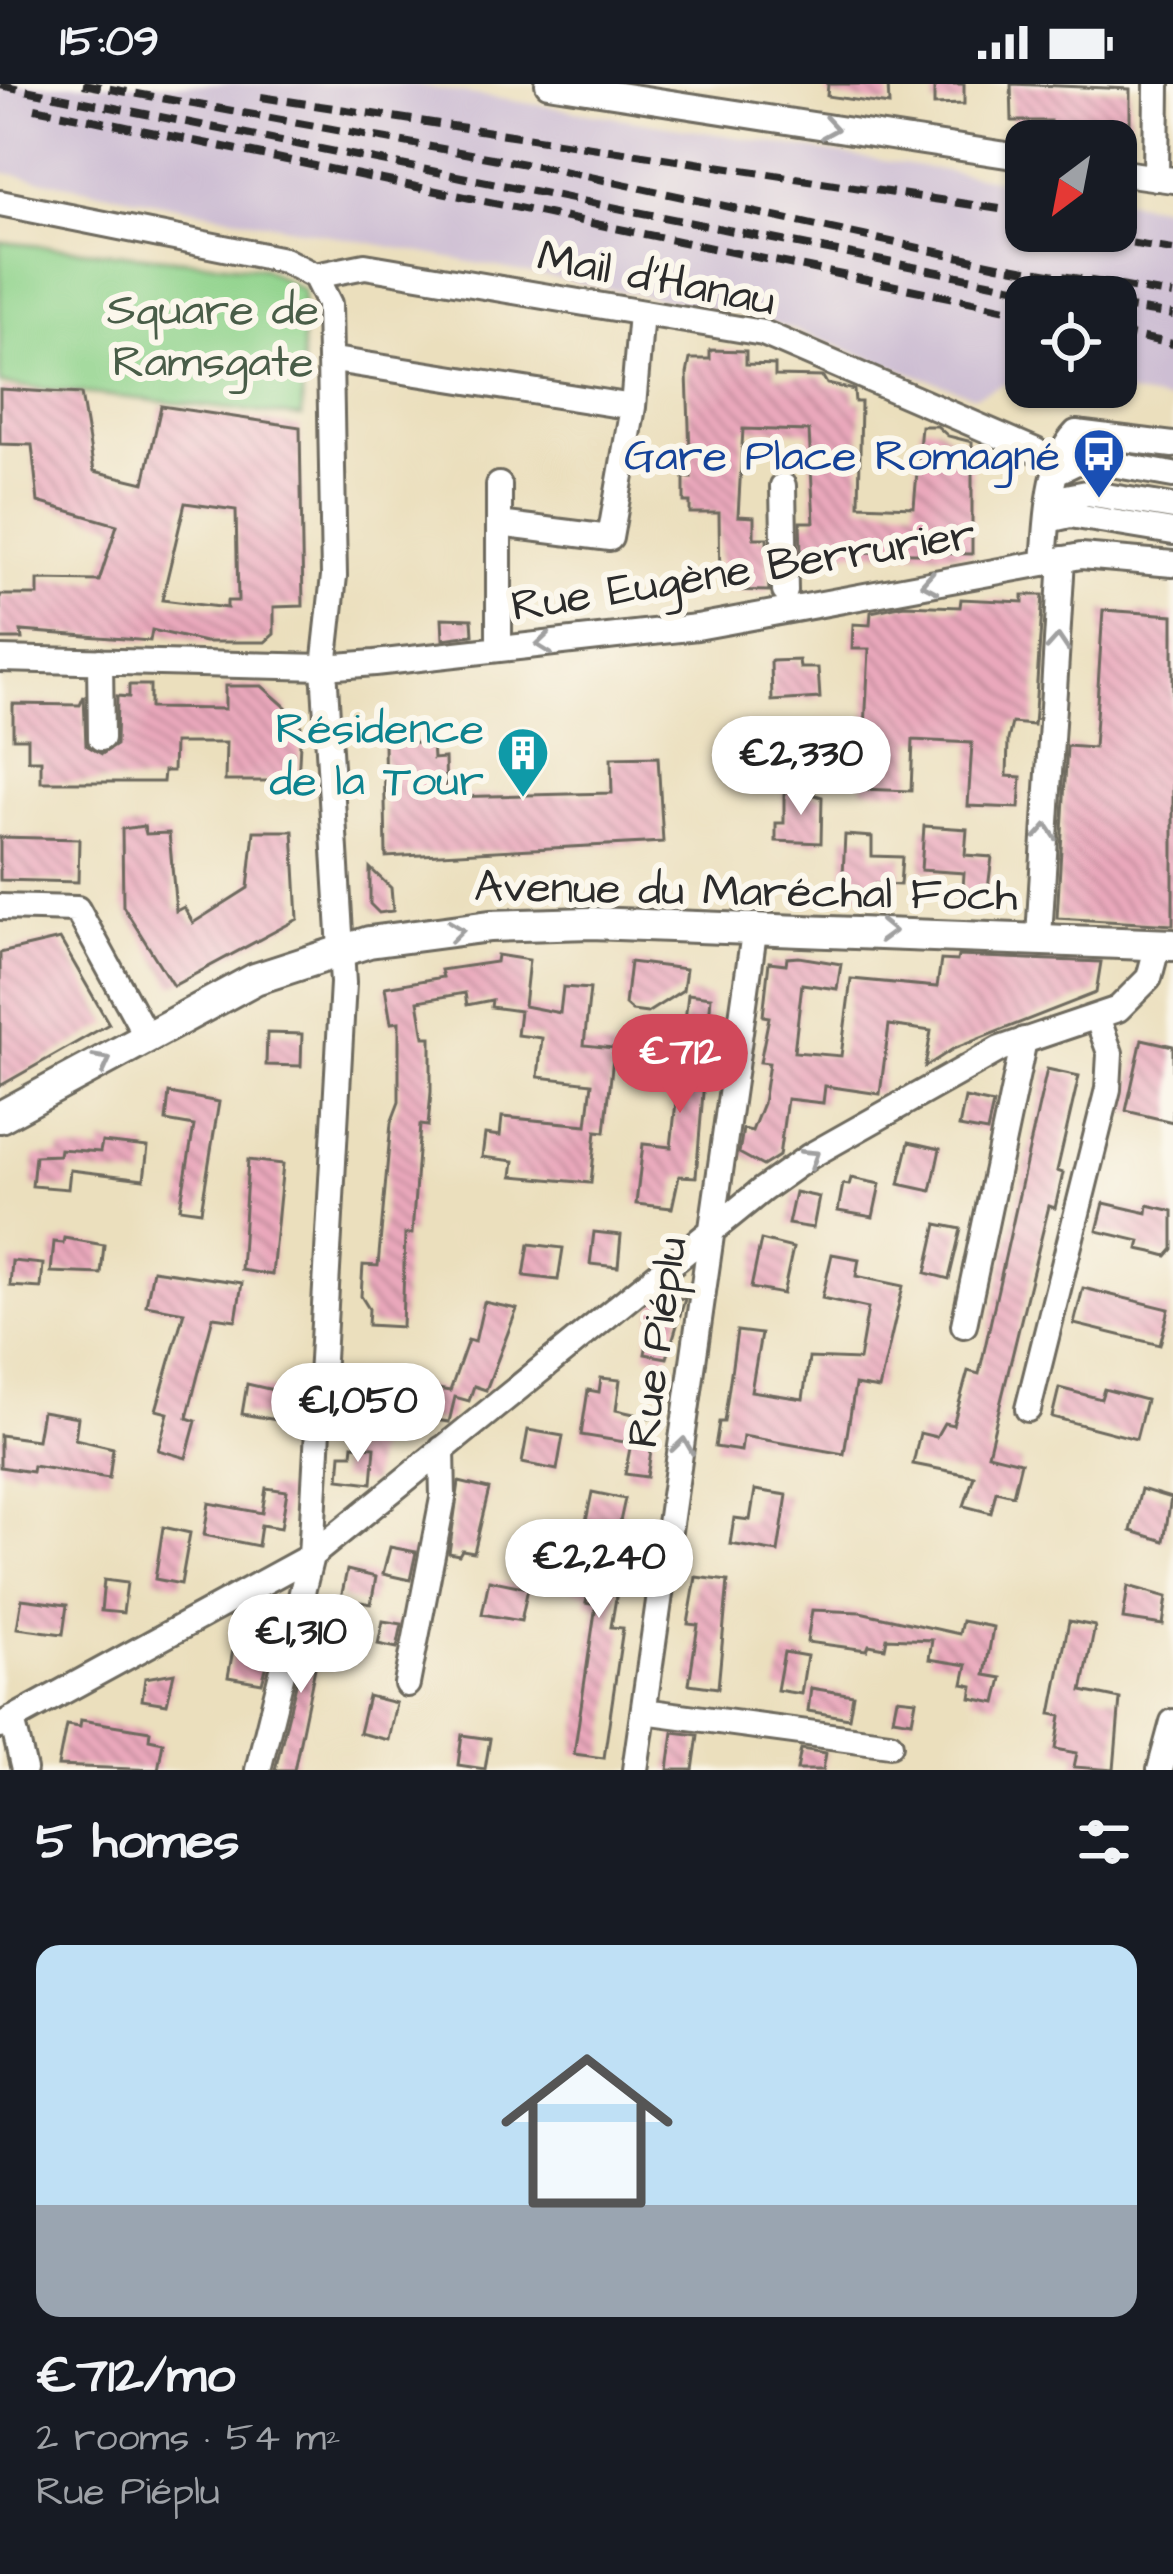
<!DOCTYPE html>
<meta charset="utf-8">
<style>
body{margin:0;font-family:"Architects Daughter",sans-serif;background:#242831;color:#f1f3f6;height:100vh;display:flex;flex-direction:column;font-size:45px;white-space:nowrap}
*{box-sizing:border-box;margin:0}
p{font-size:39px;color:#9ea1a6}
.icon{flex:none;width:66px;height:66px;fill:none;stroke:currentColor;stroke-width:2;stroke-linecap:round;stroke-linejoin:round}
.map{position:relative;height:1686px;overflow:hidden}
.side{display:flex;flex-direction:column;background:#171b24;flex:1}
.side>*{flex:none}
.needle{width:78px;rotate:212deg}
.buttons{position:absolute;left:1005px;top:36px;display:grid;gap:24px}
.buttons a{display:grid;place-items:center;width:132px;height:132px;border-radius:24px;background:#171b24;box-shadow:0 3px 9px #0004;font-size:60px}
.price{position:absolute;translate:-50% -102px;padding:0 27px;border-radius:42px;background:#fff;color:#222;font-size:39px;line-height:78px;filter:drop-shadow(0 3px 6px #0008)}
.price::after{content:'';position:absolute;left:50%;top:72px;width:36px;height:27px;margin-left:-18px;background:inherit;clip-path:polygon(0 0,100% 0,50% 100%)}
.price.current{background:#d1495b;color:#fff}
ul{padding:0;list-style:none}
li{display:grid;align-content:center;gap:24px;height:636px;padding:0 36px}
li+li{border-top:3px solid #363941}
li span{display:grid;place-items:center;height:372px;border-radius:24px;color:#555}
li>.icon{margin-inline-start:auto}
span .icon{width:216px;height:216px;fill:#fffc;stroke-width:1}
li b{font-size:51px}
h2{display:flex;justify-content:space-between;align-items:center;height:144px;padding:0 36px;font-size:51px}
.status{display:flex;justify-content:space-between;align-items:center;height:84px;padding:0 60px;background:#171b24;direction:ltr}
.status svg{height:33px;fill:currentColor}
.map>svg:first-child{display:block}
.railway{fill:#cdbed3}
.park{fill:#90d38c;stroke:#5e7f5c;stroke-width:3}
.building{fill:url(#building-back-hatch);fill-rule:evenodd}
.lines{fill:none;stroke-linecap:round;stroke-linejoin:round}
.minor-casing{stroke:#6e6a5e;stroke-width:30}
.major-casing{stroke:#6e6a5e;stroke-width:36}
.minor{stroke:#fff;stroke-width:24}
.major{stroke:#fff;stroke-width:30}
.rail{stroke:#2b2b2b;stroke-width:8;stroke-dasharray:18 9;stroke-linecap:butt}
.oneway{stroke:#a0a0a0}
.labels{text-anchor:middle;stroke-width:12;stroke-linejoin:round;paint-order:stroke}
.street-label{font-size:45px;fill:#2b2b2b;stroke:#fbf7ec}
.park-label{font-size:45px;fill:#495d48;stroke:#fbf7ec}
.transit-label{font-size:45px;fill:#164399;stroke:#fbf7ec;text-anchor:end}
.culture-label{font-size:45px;fill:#0d838f;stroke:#fbf7ec;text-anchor:end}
</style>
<div class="status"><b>15:09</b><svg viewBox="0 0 49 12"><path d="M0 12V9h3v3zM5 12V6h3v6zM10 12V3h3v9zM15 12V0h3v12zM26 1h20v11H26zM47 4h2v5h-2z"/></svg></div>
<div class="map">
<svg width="1173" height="1686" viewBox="0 0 1173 1686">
<defs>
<pattern id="building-back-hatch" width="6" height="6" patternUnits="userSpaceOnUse" patternTransform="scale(3)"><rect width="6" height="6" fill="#eaa8bc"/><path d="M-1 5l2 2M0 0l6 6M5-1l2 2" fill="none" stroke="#be8999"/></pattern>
</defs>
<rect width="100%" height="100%" fill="#fbf7ec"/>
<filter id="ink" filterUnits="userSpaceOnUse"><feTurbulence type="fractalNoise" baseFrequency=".00833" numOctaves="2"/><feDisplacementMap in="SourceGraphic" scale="24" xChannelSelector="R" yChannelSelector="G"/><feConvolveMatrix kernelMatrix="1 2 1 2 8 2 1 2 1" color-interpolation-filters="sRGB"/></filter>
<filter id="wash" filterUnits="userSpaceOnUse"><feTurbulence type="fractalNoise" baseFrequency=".004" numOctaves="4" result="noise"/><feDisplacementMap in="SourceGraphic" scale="48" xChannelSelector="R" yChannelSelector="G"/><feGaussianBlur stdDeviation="2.7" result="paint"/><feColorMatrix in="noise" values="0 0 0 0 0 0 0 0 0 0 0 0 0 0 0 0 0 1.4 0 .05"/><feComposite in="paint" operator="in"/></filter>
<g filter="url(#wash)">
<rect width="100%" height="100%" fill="#ebdfbd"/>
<path class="railway" d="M0,0H408L1026,100V147H1116V115L1173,124V318L1091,303H1116V213H1026V290L975,312L757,233L0,88Z"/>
<path class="park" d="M0,158L263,184L303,206L302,333L0,300Z"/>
<g id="blocks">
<path class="building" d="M828,0H888L889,21L827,12Z
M934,0H964V20L934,21Z
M1011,0L1130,5V39L1114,40V51H1096V46L1050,42V37H1012Z
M710,266L746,267V280L775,281V292L823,293L827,300L854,306L855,318H861L859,421L914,423L921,342H937L948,352L972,358V470L801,467L800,438H814L809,347L743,345L738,432L754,433V454H767L769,507L720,506L719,429H690V418H684V393L691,394L687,290L690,275H710Z
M0,305L81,310L94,387L144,399L161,322L300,343L303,522L274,523V550L265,558H205L152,546L150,557L21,547L22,555H0V511H38V496L99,497L117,441L38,418L32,361L0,360ZM185,419L236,426L238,517H227V524L162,516Z
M1023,511H1043L1034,641L1012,639L1008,656L1007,692L1021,693L1019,724L968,722L972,659L913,656L911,707L862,705L869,565H852L853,540L870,541L871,528L904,521L960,523L961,515L1023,518Z
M1103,526L1173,531V841L1057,834L1067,662L1094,664Z
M442,534L472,535L473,551L443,555Z
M799,576L800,584H818L820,614L772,617L771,577Z
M129,601H150V624L225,625V602H262L287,624L286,639L301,640L298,697H225L226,659H174L173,687H164L163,698H41V676H28V654H13V620L80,621L84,612L86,661L102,670L116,661L117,612L129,613Z
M432,658L433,675L445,674L446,713L612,709L611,674L658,673L663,758L386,773L384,659Z
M790,704L822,713L821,759L776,757V739H784V711Z
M144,742L146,750L169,749L176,827L184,823L193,839L248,804L254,747H293L298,835L173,902L123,822L122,745Z
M924,742L967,745L965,771L992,773L986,821L962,820L964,789L921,786Z
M845,751L872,753V772L902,773L900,801L875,800L874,811H842Z
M0,753L79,755L78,798L0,796Z
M370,784L391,804L393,827L379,829L370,820Z
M60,855L109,940L0,1002V869Z
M497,871L529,876L524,922L560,929L563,903L590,905L584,961L614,964L605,1048L596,1047L591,1099L512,1092L514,1077L482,1073L485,1050L500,1052L502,1033L587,1041L592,999L538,993L542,954L517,951L520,927L491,923L492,916L467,921L465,909L418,917L424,953H431V1008L428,1042L420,1041L412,1150H405L402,1243L368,1241L369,1225L361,1212L363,1181L378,1182L391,1039L399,1018V938L391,939L385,903L443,893L441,886L496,878Z
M958,872L1101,878L1096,909L953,965L925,983L931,947L889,941L880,1010L825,1002L823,1019L787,1015L779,1072L763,1082L739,1069L743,1045L752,1047L763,1019L769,979L760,978L769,933L763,932L769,878L786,880L787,874L799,873L841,880L837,905L802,900L794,968L841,972L851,895L937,903L941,876L957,877Z
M630,878L686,885L683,906L647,929L632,927L625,921Z
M688,910L711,913L696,1093L679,1092L672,1124L636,1120L643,1060L671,1063Z
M267,949L302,950L301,982L266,981Z
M1142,955L1173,962V1038L1126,1027Z
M1047,985L1079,992L1057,1087L1063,1089L1055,1124L1049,1122L988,1370L1021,1378L1013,1411L996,1407L991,1429L964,1422L974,1392L913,1380L920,1349L936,1353L944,1339L953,1341L968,1287L979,1290Z
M169,1009L219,1018L201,1127L180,1124L194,1042L166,1037Z
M965,1014L993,1020L987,1048L959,1043Z
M102,1058L148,1063L144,1095L70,1086L68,1105L32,1102L35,1072L59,1071L60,1065L100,1068Z
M909,1058L940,1065L931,1107L899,1100Z
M248,1076L283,1080L272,1191L241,1186Z
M851,1094L880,1100L873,1133L838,1127L843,1100L849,1101Z
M795,1108L819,1113L813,1144L788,1140Z
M1104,1119L1147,1129L1148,1121L1173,1127V1165L1167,1172L1152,1168L1138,1165L1140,1157L1097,1147Z
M937,1140L961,1145L949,1195L926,1189Z
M594,1148L621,1151L618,1183L590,1180Z
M64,1154L104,1161L101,1190L51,1188L54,1158L63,1159Z
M761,1156L793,1164L783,1210L751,1204Z
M529,1160L563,1164L558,1196L524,1192Z
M832,1170L859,1175L856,1192L903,1202L879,1305L855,1301L844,1370L743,1352L741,1367L715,1363L719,1338H724L737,1247L761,1250L751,1307L803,1315L809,1274L859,1276L868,1224L822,1214Z
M12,1177L43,1180L41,1204L10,1202Z
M153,1186L242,1199L236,1236L213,1233L187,1334L196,1337L186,1374L158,1366L168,1329L156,1326L184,1228L146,1221Z
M1083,1204L1169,1225L1160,1261L1074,1240Z
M661,1211L685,1215L667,1274L645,1270L655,1216Z
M484,1218L517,1225L486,1306L474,1302L469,1317L455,1313L449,1338L415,1333L420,1302L450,1307L468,1256L475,1258Z
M601,1294L620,1296L616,1326L656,1335L647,1393L625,1390L631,1359L581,1351L588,1306L599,1308Z
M247,1300L282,1308L277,1336L242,1330Z
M1059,1304L1101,1315L1104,1305L1146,1316L1136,1355L1052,1333Z
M42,1327L78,1333L75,1355L113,1364L109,1394L33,1382L32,1388L0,1383V1351L37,1356Z
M528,1346L563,1352L557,1386L522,1379Z
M353,1361L375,1363L372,1399L339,1395L341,1370H352Z
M459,1398L489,1405L474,1468L462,1466L459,1471L449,1469Z
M266,1404L287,1407L281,1444L261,1441L258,1462L204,1451L209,1419L262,1429Z
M1141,1405L1171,1414L1164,1457L1131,1447Z
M755,1406L787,1411L778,1468L730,1460L734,1434L750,1436Z
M592,1408L625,1415L610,1483L621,1485L611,1543L623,1544L604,1674L574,1670L596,1521L586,1519L588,1510L572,1506Z
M163,1443L190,1449L181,1500L155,1495Z
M390,1463L416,1468L410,1496L383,1490Z
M347,1486L376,1493L371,1520L341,1514Z
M696,1493L728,1497L718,1604L689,1600L698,1541L688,1540Z
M104,1496L127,1499L123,1529L101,1527Z
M489,1496L528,1504L521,1537L482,1530Z
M1128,1502L1167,1513L1163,1541L1123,1535Z
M22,1515L67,1521L63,1550L17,1544Z
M812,1526L860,1528L959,1550L962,1537L993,1543L985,1591L1002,1594L996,1619L971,1614L973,1602L963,1600L967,1581L929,1575L932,1556L887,1554L885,1564L869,1561L867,1566L807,1558Z
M314,1527L326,1530L294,1686H275Z
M383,1537L402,1540L397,1564L378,1560Z
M1069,1537L1095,1542L1082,1607L1120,1615L1114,1686L1074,1683L1077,1669L1056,1665L1061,1632L1051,1630Z
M233,1566L269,1573L262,1599L228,1593Z
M784,1568L807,1572L801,1610L777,1606Z
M174,1589L167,1620L142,1616L145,1594Z
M811,1604L853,1611L849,1634L808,1627Z
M368,1612L396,1619L388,1656L359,1649Z
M897,1614L916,1616L912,1637L893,1634Z
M81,1636L150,1647L149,1655L163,1658L158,1686L58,1682L66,1641L80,1643Z
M673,1648L698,1651L693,1686H668Z
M462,1651L490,1655L485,1685L458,1681Z
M801,1665L826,1669L823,1686H797Z"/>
</g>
</g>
<g filter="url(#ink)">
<use href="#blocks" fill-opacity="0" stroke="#6e6a5e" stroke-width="3"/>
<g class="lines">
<g class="minor-casing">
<path id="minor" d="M548,0L1026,74
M1116,88L1173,96
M1156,94L1157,0
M0,119L284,176L315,192L329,220L334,492L324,583L343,899L311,1472L258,1686
M315,192L365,182L763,249L1036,367
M334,276L633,323
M1058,387L1083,375L1173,391
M783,402L785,507
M1051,416L1087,409L1173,423
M1048,436L1070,431L1173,448
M499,440L610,454L633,323L641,229
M1044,477C1048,437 1047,379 1076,349L1173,361
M499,565V401
M0,575L324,583L375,579L697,543L1081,472L1173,480
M100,577L101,654
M0,823L77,825L148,955
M1039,853L1062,475
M964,1241L1024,956
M1028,1325L1108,1005L1110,969L1097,933
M407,1600L443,1414L442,1365
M644,1627L890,1660
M12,1635L24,1686
M0,1642L311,1472L762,1106L810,1072L1000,965L1118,925L1149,894L1158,860
M635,1686L755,842
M1160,1686L1173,1638"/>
</g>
<g class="major-casing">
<path id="major" d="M0,1033L255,895L369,858L490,842L591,839L1173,861"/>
</g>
<use href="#minor" class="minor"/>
<use href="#major" class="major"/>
<path class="rail" d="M83,0L553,85L998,181L1173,211
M0,1L1064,213
M261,13L1026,129
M35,24L1026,229
M1052,147L1173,166
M1116,222L1173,231
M1116,248L1173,260"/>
</g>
<defs><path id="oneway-chevron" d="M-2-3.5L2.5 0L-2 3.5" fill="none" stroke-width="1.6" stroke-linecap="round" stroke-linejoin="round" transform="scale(3)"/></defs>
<g class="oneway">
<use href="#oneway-chevron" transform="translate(830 44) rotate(9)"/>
<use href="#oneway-chevron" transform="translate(929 499) rotate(170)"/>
<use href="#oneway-chevron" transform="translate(1058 559) rotate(-86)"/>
<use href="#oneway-chevron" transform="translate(544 560) rotate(174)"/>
<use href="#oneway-chevron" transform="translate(1046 748) rotate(-86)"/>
<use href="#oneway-chevron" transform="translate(456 847) rotate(-7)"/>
<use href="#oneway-chevron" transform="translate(887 847) rotate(2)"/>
<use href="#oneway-chevron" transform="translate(103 978) rotate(-28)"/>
<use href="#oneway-chevron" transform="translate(811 1073) rotate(-33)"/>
<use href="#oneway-chevron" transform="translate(683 1362) rotate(-82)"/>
</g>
</g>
<defs>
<g id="bus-pin" transform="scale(2.7)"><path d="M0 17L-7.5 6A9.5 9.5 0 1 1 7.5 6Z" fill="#1a4fb4" stroke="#fbf7ec"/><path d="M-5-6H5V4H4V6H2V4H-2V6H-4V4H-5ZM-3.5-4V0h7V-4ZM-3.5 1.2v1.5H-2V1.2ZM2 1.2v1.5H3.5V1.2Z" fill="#fff"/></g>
<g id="building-pin" transform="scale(2.7)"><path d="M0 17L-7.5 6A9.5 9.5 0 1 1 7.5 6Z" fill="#0f9aa8" stroke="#fbf7ec"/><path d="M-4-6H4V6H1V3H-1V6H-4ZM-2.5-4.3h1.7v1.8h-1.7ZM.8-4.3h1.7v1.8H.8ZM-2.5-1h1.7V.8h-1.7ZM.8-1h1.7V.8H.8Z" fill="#fff"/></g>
</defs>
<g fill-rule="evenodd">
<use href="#bus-pin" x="1099" y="370"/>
<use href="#building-pin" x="523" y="669"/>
</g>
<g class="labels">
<g class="street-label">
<text transform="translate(657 192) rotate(11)" y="16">Mail d'Hanau</text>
<text transform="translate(743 484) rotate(-9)" y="16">Rue Eugène Berrurier</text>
<text transform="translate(746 805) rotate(1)" y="16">Avenue du Maréchal Foch</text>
<text transform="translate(655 1258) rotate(-82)" y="16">Rue Piéplu</text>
</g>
<g class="park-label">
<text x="213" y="240">Square de<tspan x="213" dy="52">Ramsgate</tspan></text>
</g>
<g class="transit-label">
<text x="1060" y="386">Gare Place Romagné</text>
</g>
<g class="culture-label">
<text x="484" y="659">Résidence<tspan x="484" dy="52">de la Tour</tspan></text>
</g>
</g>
</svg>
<div class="buttons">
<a><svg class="needle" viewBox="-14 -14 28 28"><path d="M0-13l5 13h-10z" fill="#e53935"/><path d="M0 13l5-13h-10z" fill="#9ea1a6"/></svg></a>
<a><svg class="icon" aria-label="locate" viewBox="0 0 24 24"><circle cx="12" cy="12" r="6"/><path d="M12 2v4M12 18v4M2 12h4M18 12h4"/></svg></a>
</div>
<b class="price" style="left:801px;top:734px">€2,330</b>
<b class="price current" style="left:680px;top:1032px">€712</b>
<b class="price" style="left:358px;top:1381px">€1,050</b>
<b class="price" style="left:599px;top:1537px">€2,240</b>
<b class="price" style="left:301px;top:1612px">€1,310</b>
</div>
<section class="side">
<h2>5 homes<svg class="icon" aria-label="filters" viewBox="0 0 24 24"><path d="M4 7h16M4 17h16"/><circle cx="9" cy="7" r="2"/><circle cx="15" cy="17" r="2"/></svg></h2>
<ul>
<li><span style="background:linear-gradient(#bfe0f5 70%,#9aa5b1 0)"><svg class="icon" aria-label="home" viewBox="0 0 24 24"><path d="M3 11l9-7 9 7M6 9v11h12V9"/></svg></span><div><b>€712/mo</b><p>2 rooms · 54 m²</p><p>Rue Piéplu</p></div></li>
</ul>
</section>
